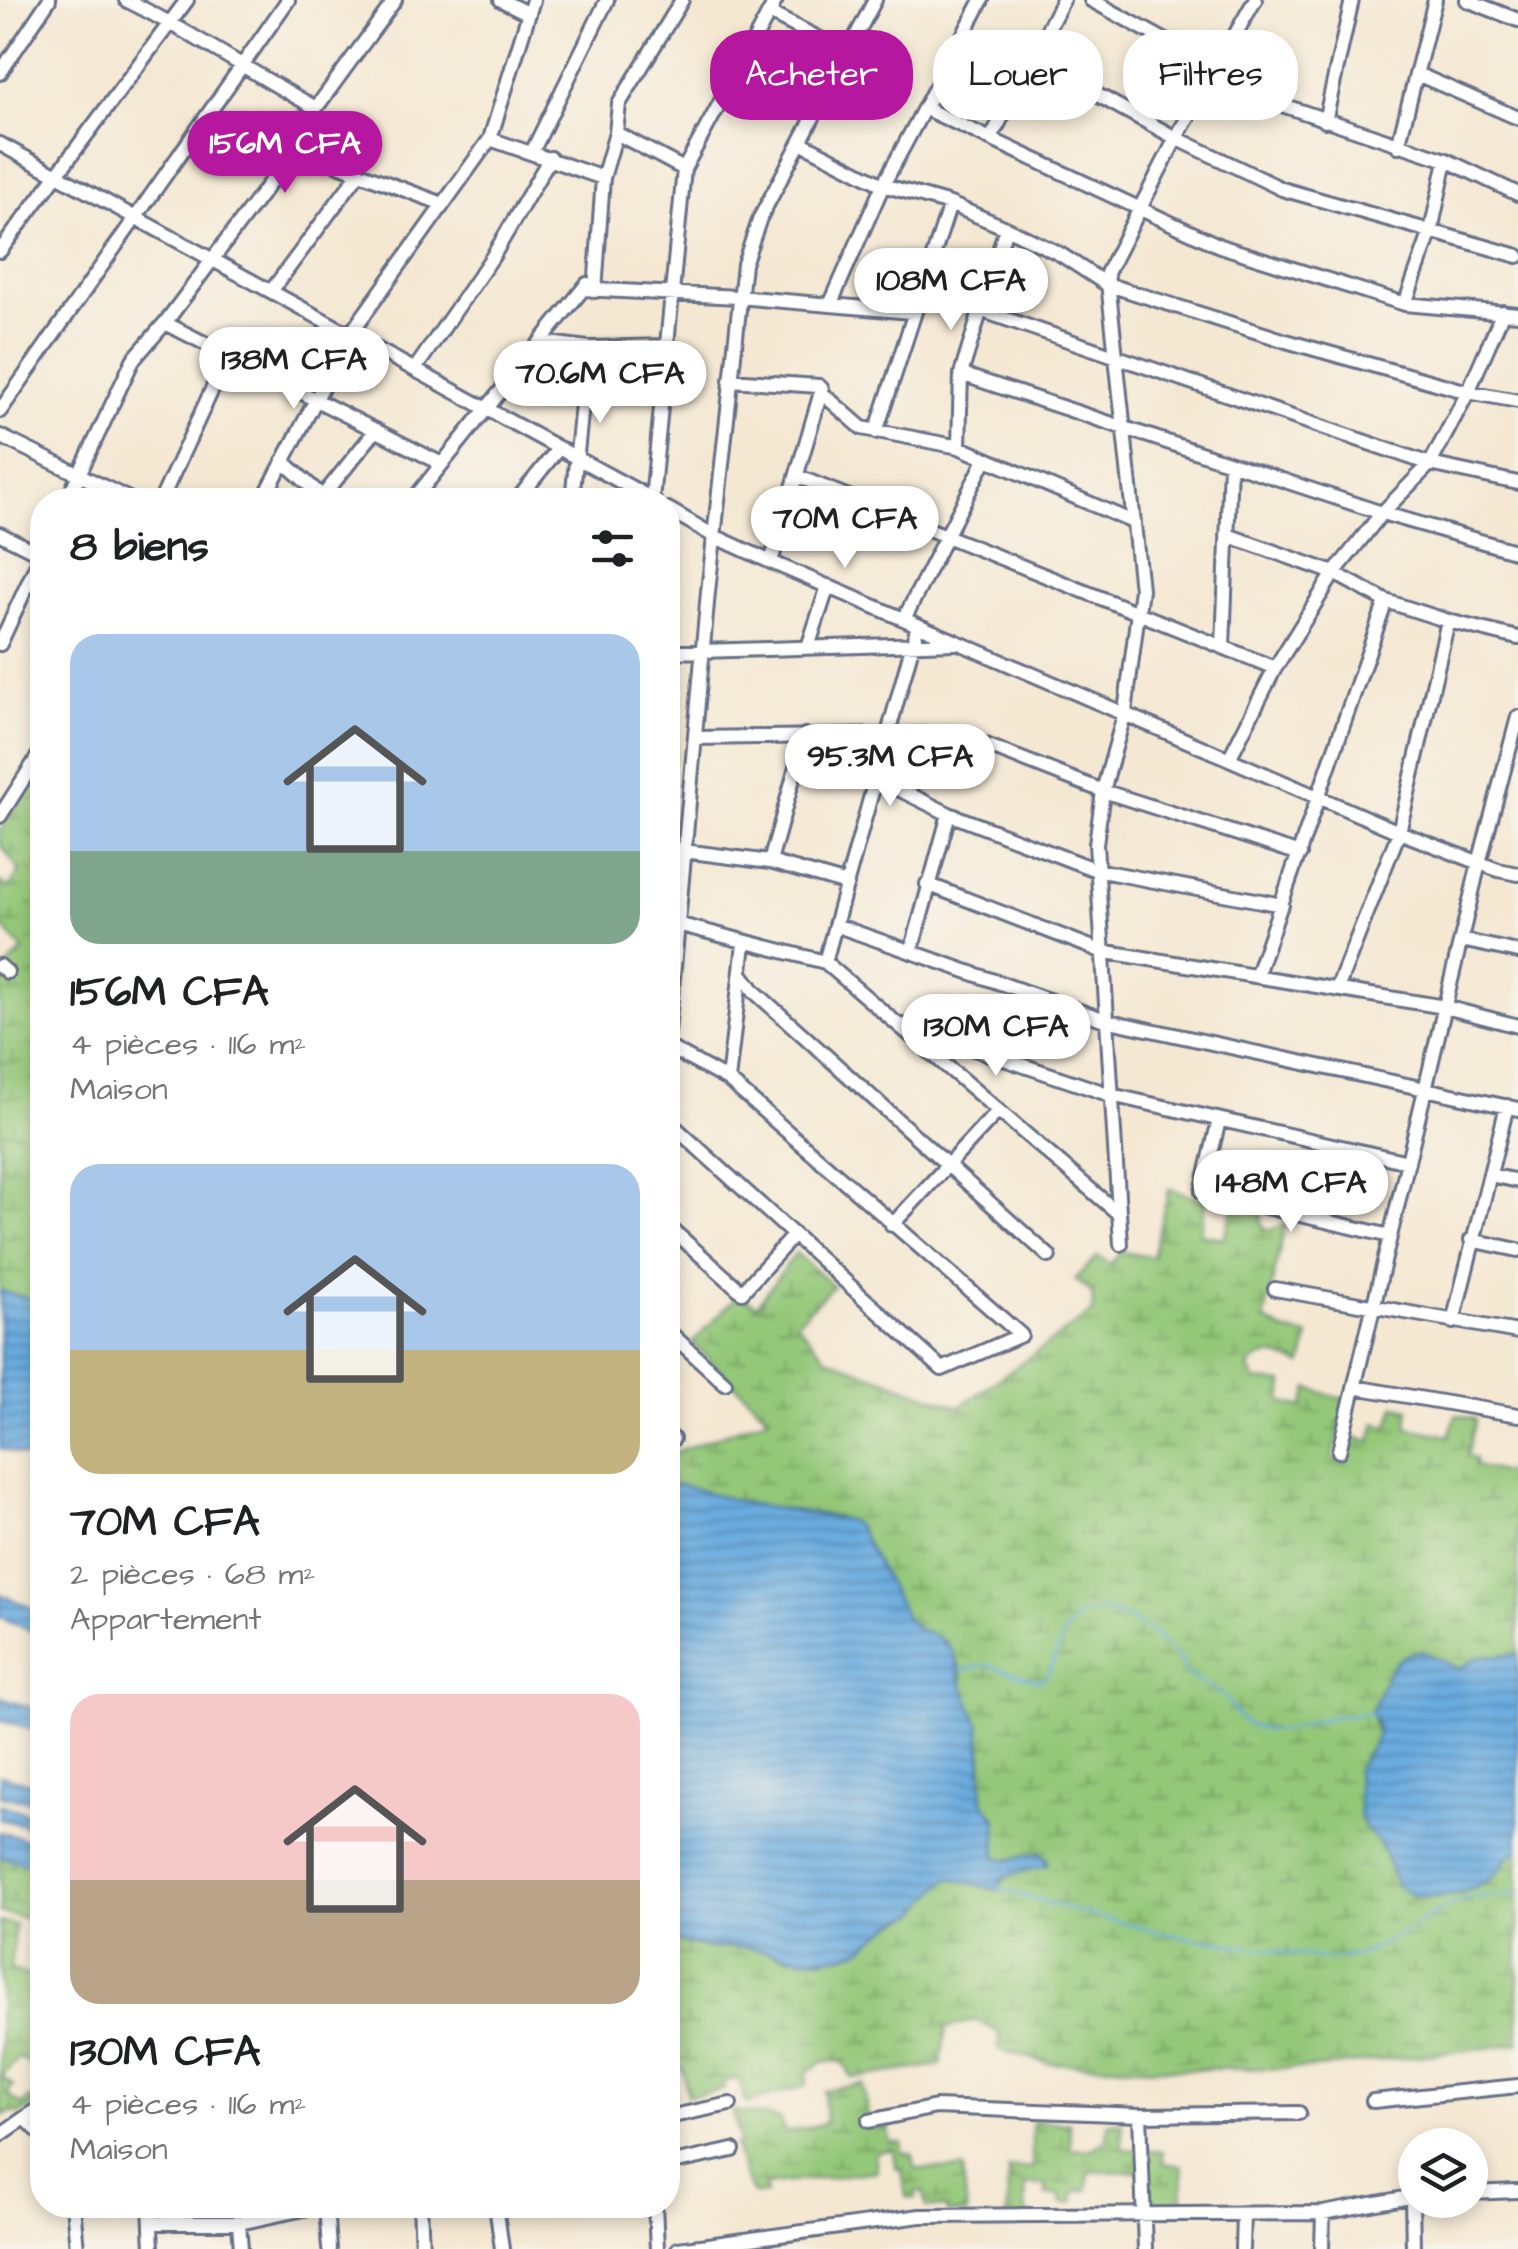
<!DOCTYPE html>
<html lang="fr">
<meta charset="utf-8">
<style>
body{margin:0;font-family:"Architects Daughter",sans-serif;background:#f6f6f6;color:#202124;height:100vh;display:flex;flex-direction:column;font-size:38px;white-space:nowrap}
*{box-sizing:border-box;margin:0}
p{font-size:32px;color:#757577}
.icon{flex:none;width:55px;height:55px;fill:none;stroke:currentColor;stroke-width:2;stroke-linecap:round;stroke-linejoin:round}
.map{position:relative;flex:1;overflow:hidden}
.drawer{position:absolute;left:30px;top:488px;width:650px;height:1730px;display:flex;flex-direction:column;background:#fff;border-radius:40px;box-shadow:0 5px 15px #0003}
.drawer>*{flex:none}
.top-card{position:absolute;left:710px;top:30px;width:658px;height:90px;display:flex;gap:20px}
.fabs{position:absolute;left:1398px;top:2128px;display:grid;gap:20px}
.fabs a{display:grid;place-items:center;width:90px;height:90px;border-radius:50%;background:#fff;box-shadow:0 5px 15px #0003;font-size:50px}
.price{position:absolute;translate:-50% -85px;padding:0 22px;border-radius:35px;background:#fff;color:#222;font-size:32px;line-height:65px;filter:drop-shadow(0 2px 5px #0008)}
.price::after{content:'';position:absolute;left:50%;top:60px;width:30px;height:22px;margin-left:-15px;background:inherit;clip-path:polygon(0 0,100% 0,50% 100%)}
.price.on{background:#b5179e;color:#fff}
ul{padding:0;list-style:none}
li{display:grid;align-content:center;gap:20px;height:530px;padding:0 40px}
li span{display:grid;place-items:center;height:310px;border-radius:30px;color:#555}
li>.icon{margin-inline-start:auto}
span .icon{width:180px;height:180px;fill:#fffc;stroke-width:1}
li b{font-size:42px}
h2{display:flex;justify-content:space-between;align-items:center;height:120px;padding:0 40px;font-size:42px}
.chip{padding:0 35px;border-radius:40px;background:#fff;box-shadow:0 5px 15px #0003;font-size:35px;line-height:90px}
.chip.on{background:#b5179e;color:#fff}
.map>svg:first-child{display:block}
.wetland{fill:url(#wetland-marsh);stroke:#587c6c;stroke-width:2.5}
.water{fill:url(#water-rules);stroke:#436e9e;stroke-width:2.5}
.lines{fill:none;stroke-linecap:round;stroke-linejoin:round}
.stream{stroke:#6bacdf;stroke-width:2.5}
.minor-casing{stroke:#677087;stroke-width:18}
.minor{stroke:#fff;stroke-width:12}
</style>
<div class="map">
<svg width="1518" height="2249" viewBox="0 0 1518 2249">
<defs>
<pattern id="wetland-marsh" width="20" height="14" patternUnits="userSpaceOnUse" patternTransform="scale(2.5)"><rect width="20" height="14" fill="#94c879"/><path d="M1 5h8M5 5V1M11 12h8M15 12V8" fill="none" stroke="#78a366"/></pattern>
<pattern id="water-rules" width="6" height="5" patternUnits="userSpaceOnUse" patternTransform="scale(2.5)"><rect width="6" height="5" fill="#6bacdf"/><path d="M0 2.5h6" fill="none" stroke="#578cb8"/></pattern>
</defs>
<rect width="100%" height="100%" fill="#f7f3e8"/>
<filter id="ink" filterUnits="userSpaceOnUse"><feTurbulence type="fractalNoise" baseFrequency=".01" numOctaves="2"/><feDisplacementMap in="SourceGraphic" scale="20" xChannelSelector="R" yChannelSelector="G"/><feConvolveMatrix kernelMatrix="1 2 1 2 8 2 1 2 1" color-interpolation-filters="sRGB"/></filter>
<filter id="wash" filterUnits="userSpaceOnUse"><feTurbulence type="fractalNoise" baseFrequency=".0048" numOctaves="4" result="noise"/><feDisplacementMap in="SourceGraphic" scale="40" xChannelSelector="R" yChannelSelector="G"/><feGaussianBlur stdDeviation="2.25" result="paint"/><feColorMatrix in="noise" values="0 0 0 0 0 0 0 0 0 0 0 0 0 0 0 0 0 1.4 0 .05"/><feComposite in="paint" operator="in"/></filter>
<g filter="url(#wash)">
<rect width="100%" height="100%" fill="#f4e8d3"/>
<path class="wetland" d="M668,704L674,707C678,727 677,756 668,774Z
M42,763V1302L0,1291V986L6,982L2,973L23,950L0,924V882L9,888L20,871L0,844V831Z
M1169,1189L1206,1200L1200,1234L1224,1238L1233,1207L1262,1213L1261,1221L1266,1231L1285,1225L1264,1320L1284,1331L1309,1336L1302,1365C1284,1357 1267,1349 1251,1364L1249,1369L1255,1380L1284,1383L1282,1402L1303,1408L1309,1388L1346,1400L1333,1458L1346,1461L1353,1437L1371,1441L1376,1423L1389,1426L1395,1406L1409,1409L1407,1428L1449,1436L1456,1415L1476,1419L1467,1455L1475,1459V1466L1518,1476V1654L1475,1658L1459,1669L1429,1654L1383,1683L1371,1712L1377,1737L1364,1757L1361,1820L1384,1851L1397,1886C1404,1890 1411,1896 1419,1897C1439,1899 1475,1892 1491,1879C1503,1870 1502,1857 1518,1851V2044L1316,2068L1181,2069L1048,2063L999,2049V2033L976,2020L946,2028L941,2065L852,2078L843,2062L824,2061L807,2072L806,2086L746,2103L738,2078L724,2081L723,2090L687,2096L683,2069L668,2071V1940L710,1948L747,1947L787,1956L823,1959L917,1913L945,1881L951,1878L998,1890C1006,1867 1030,1874 1048,1860L1042,1854C1025,1852 1016,1863 998,1858L995,1853L997,1819L983,1801L982,1740L963,1686L961,1670L947,1643L917,1629L907,1619L857,1526L836,1516L745,1503L680,1485H668V1455L769,1417L692,1343L738,1295L757,1305L796,1253L833,1286L796,1322L827,1358L959,1407L1093,1312L1092,1293L1075,1279L1098,1256L1110,1264L1121,1252L1152,1257Z
M0,1857L42,1867V1921L0,1913Z
M0,1922L15,1924L10,1969L37,1979L42,1966V2073L19,2057L2,2077L13,2086L7,2095L22,2105L30,2098L37,2103L21,2114L10,2112L5,2115L0,2113Z
M863,2084L870,2128L888,2127L890,2143H902V2152L913,2155L915,2169H963L967,2214L947,2213L946,2208L926,2207L923,2191L915,2192V2198L906,2197L902,2169H897L893,2149L875,2152L877,2171L765,2185L766,2194H753L744,2177L735,2145L740,2143L733,2111L781,2119L785,2133L826,2123L824,2091Z
M1032,2121L1069,2123L1071,2150L1092,2149L1107,2140L1108,2122L1122,2123V2149L1163,2151V2163L1182,2166L1183,2201L1176,2212L1148,2213L1147,2171L1089,2172L1087,2190L1074,2191L1073,2203H1062L1060,2195H1046L1045,2185L1026,2184L1025,2209L1035,2222H1007L1008,2169L1032,2168Z"/>
<path class="water" d="M0,1291L42,1302V1458L33,1459L0,1448Z
M668,1485H680L745,1503L848,1520L857,1526L907,1619L917,1629L938,1637L953,1651L963,1686L980,1726L983,1801L997,1819L995,1853L998,1858C1016,1864 1025,1852 1043,1854L1048,1865L1006,1876L1001,1879L998,1890L951,1878L945,1881L917,1913L893,1924L861,1949L844,1955L807,1959L747,1947L710,1948L668,1940Z
M0,1594L42,1612V1636L0,1617Z
M1422,1651L1459,1669L1479,1656L1518,1654V1851C1502,1857 1503,1870 1491,1879C1476,1891 1438,1900 1419,1897C1411,1896 1404,1890 1397,1886L1384,1851L1360,1820L1356,1771L1377,1737V1725L1371,1713C1383,1687 1388,1653 1422,1651Z
M0,1698L42,1711V1732L0,1720Z
M0,1775L42,1786V1803L0,1796Z
M0,1804L42,1818V1830L0,1819Z
M0,1832L42,1844V1867L0,1857Z"/>
<g class="lines">
<path class="stream" d="M961,1670L986,1665L1039,1680L1044,1679C1056,1663 1058,1639 1071,1624C1102,1591 1153,1630 1176,1655C1181,1661 1183,1669 1188,1674C1199,1685 1215,1687 1226,1699C1235,1709 1238,1721 1252,1726C1281,1737 1299,1724 1326,1718C1340,1714 1356,1715 1371,1713
M997,1888L1097,1917L1172,1935L1330,1959C1374,1959 1411,1924 1449,1906C1470,1896 1495,1895 1518,1894"/>
</g>
</g>
<g filter="url(#ink)">
<g class="lines">
<g class="minor-casing">
<path id="minor" d="M126,0C191,32 252,73 316,108
M501,0L529,14
M1091,0L1285,106L1446,160L1518,194
M1467,0L1518,20
M769,13L848,53
M1032,59L1176,138L1282,189L1518,256
M0,73L49,0
M1417,74L1518,118
M924,108L1220,246L1405,304L1518,314
M1325,121L1352,0
M616,133L684,169
M991,138L1063,0
M490,139L603,178
M800,142L883,185L950,204L1006,228L1060,254L1106,284L1286,341L1468,392L1518,401
M0,144L654,500
M1398,146L1435,0
M295,149L443,204
M532,152L607,0
M0,251L187,0
M583,289L738,297L912,312
M272,290L359,173
M595,291L603,178L616,133L619,104L682,0
M1405,304L1431,231L1446,160
M830,305L883,185L982,0
M980,310L1430,464L1518,483
M165,323L442,464
M540,342L588,348L667,346
M415,369L493,256L550,158
M961,374L1382,513L1518,552
M730,380L819,386L822,389L771,562
M823,394L862,428L959,447L1133,522
M0,411L288,0
M876,432L950,204
M0,436L131,500
M959,447L961,374L1006,228
M283,461L326,500
M799,477L1275,668
M322,497L376,430
M67,500L133,360L165,323L295,149L316,108L395,0
M161,500L228,355
M263,500L351,333L490,139L533,0
M413,500L587,284
M517,500L558,449
M572,500L588,348
M652,500L684,169L776,0
M668,509L714,536L771,562L1399,832L1498,870L1518,874
M0,534L42,555
M1227,535L1334,573L1386,601L1448,621L1518,638
M904,619L985,460
M0,644L42,553
M808,647L828,586
M1223,647L1230,464
M668,652L955,643
M696,738L958,734L1103,791L1300,854
M1230,757L1275,668L1334,573L1382,513L1430,464L1468,392L1503,312
M876,778L949,814L1096,870L1282,905
M0,816L42,750
M668,849L770,862L847,884
M770,862L805,735
M927,884L1101,951L1445,1007L1518,1026
M677,924L825,962L1119,1214
M835,925L1105,1020L1518,1109
M1461,940L1518,952
M911,952L949,814
M825,962L918,625
M0,966L7,972
M741,973L755,992L1049,1256
M1257,974L1386,601
M1337,989L1399,832L1448,621
M903,1025L1111,1095L1408,1162
M668,1033L708,592L744,264L760,218L875,0
M668,1047L728,1080L1021,1335L942,1369L668,1121
M728,1080L744,944
M1219,1120L1202,1192L1390,1236
M1490,1175L1518,1181
M892,1225L998,1111
M668,1226L742,1292L792,1237
M1471,1240L1518,1250
M1121,1244L1096,844L1103,791L1125,712L1141,589L1107,273L1176,138L1255,0
M1275,1289L1518,1332
M1453,1322L1507,1106
M668,1331L725,1383
M1354,1387L1518,1415
M668,1434L673,1439
M1339,1451L1479,863L1518,717
M1373,2101L1518,2086
M1140,2115L1145,2249
M668,2117L730,2104
M26,2119L42,2135
M869,2121L936,2107L1140,2115L1299,2113
M0,2135L42,2106
M668,2164L733,2150
M1470,2193L1518,2191
M1412,2196L1413,2249
M73,2205L77,2249
M150,2205L152,2249
M326,2205L329,2249
M420,2205L422,2249
M496,2205L502,2249
M655,2205L657,2249
M151,2223H239L323,2205
M239,2223L241,2249
M678,2249L920,2216L1323,2213L1415,2196
M1242,2249L1243,2214
M1322,2249L1323,2213"/>
</g>
<use href="#minor" class="minor"/>
</g>
</g>
</svg>
<div class="fabs">
<a><svg class="icon" aria-label="layers" viewBox="0 0 24 24"><path d="M12 4l9 5-9 5-9-5zM3 14l9 5 9-5"/></svg></a>
</div>
<b class="price on" style="left:285px;top:196px">156M CFA</b>
<b class="price" style="left:951px;top:333px">108M CFA</b>
<b class="price" style="left:294px;top:412px">138M CFA</b>
<b class="price" style="left:600px;top:426px">70.6M CFA</b>
<b class="price" style="left:845px;top:571px">70M CFA</b>
<b class="price" style="left:890px;top:809px">95.3M CFA</b>
<b class="price" style="left:996px;top:1079px">130M CFA</b>
<b class="price" style="left:1291px;top:1235px">148M CFA</b>
<div class="top-card">
<a class="chip on">Acheter</a>
<a class="chip">Louer</a>
<a class="chip">Filtres</a>
</div>
<section class="drawer">
<h2>8 biens<svg class="icon" aria-label="filters" viewBox="0 0 24 24"><path d="M4 7h16M4 17h16"/><circle cx="9" cy="7" r="2"/><circle cx="15" cy="17" r="2"/></svg></h2>
<ul>
<li><span style="background:linear-gradient(#a9c7e8 70%,#7fa58c 0)"><svg class="icon" aria-label="home" viewBox="0 0 24 24"><path d="M3 11l9-7 9 7M6 9v11h12V9"/></svg></span><div><b>156M CFA</b><p>4 pièces · 116 m²</p><p>Maison</p></div></li>
<li><span style="background:linear-gradient(#a9c7e8 60%,#c2b280 0)"><svg class="icon" aria-label="home" viewBox="0 0 24 24"><path d="M3 11l9-7 9 7M6 9v11h12V9"/></svg></span><div><b>70M CFA</b><p>2 pièces · 68 m²</p><p>Appartement</p></div></li>
<li><span style="background:linear-gradient(#f6c9c9 60%,#b9a48a 0)"><svg class="icon" aria-label="home" viewBox="0 0 24 24"><path d="M3 11l9-7 9 7M6 9v11h12V9"/></svg></span><div><b>130M CFA</b><p>4 pièces · 116 m²</p><p>Maison</p></div></li>
</ul>
</section>
</div>
